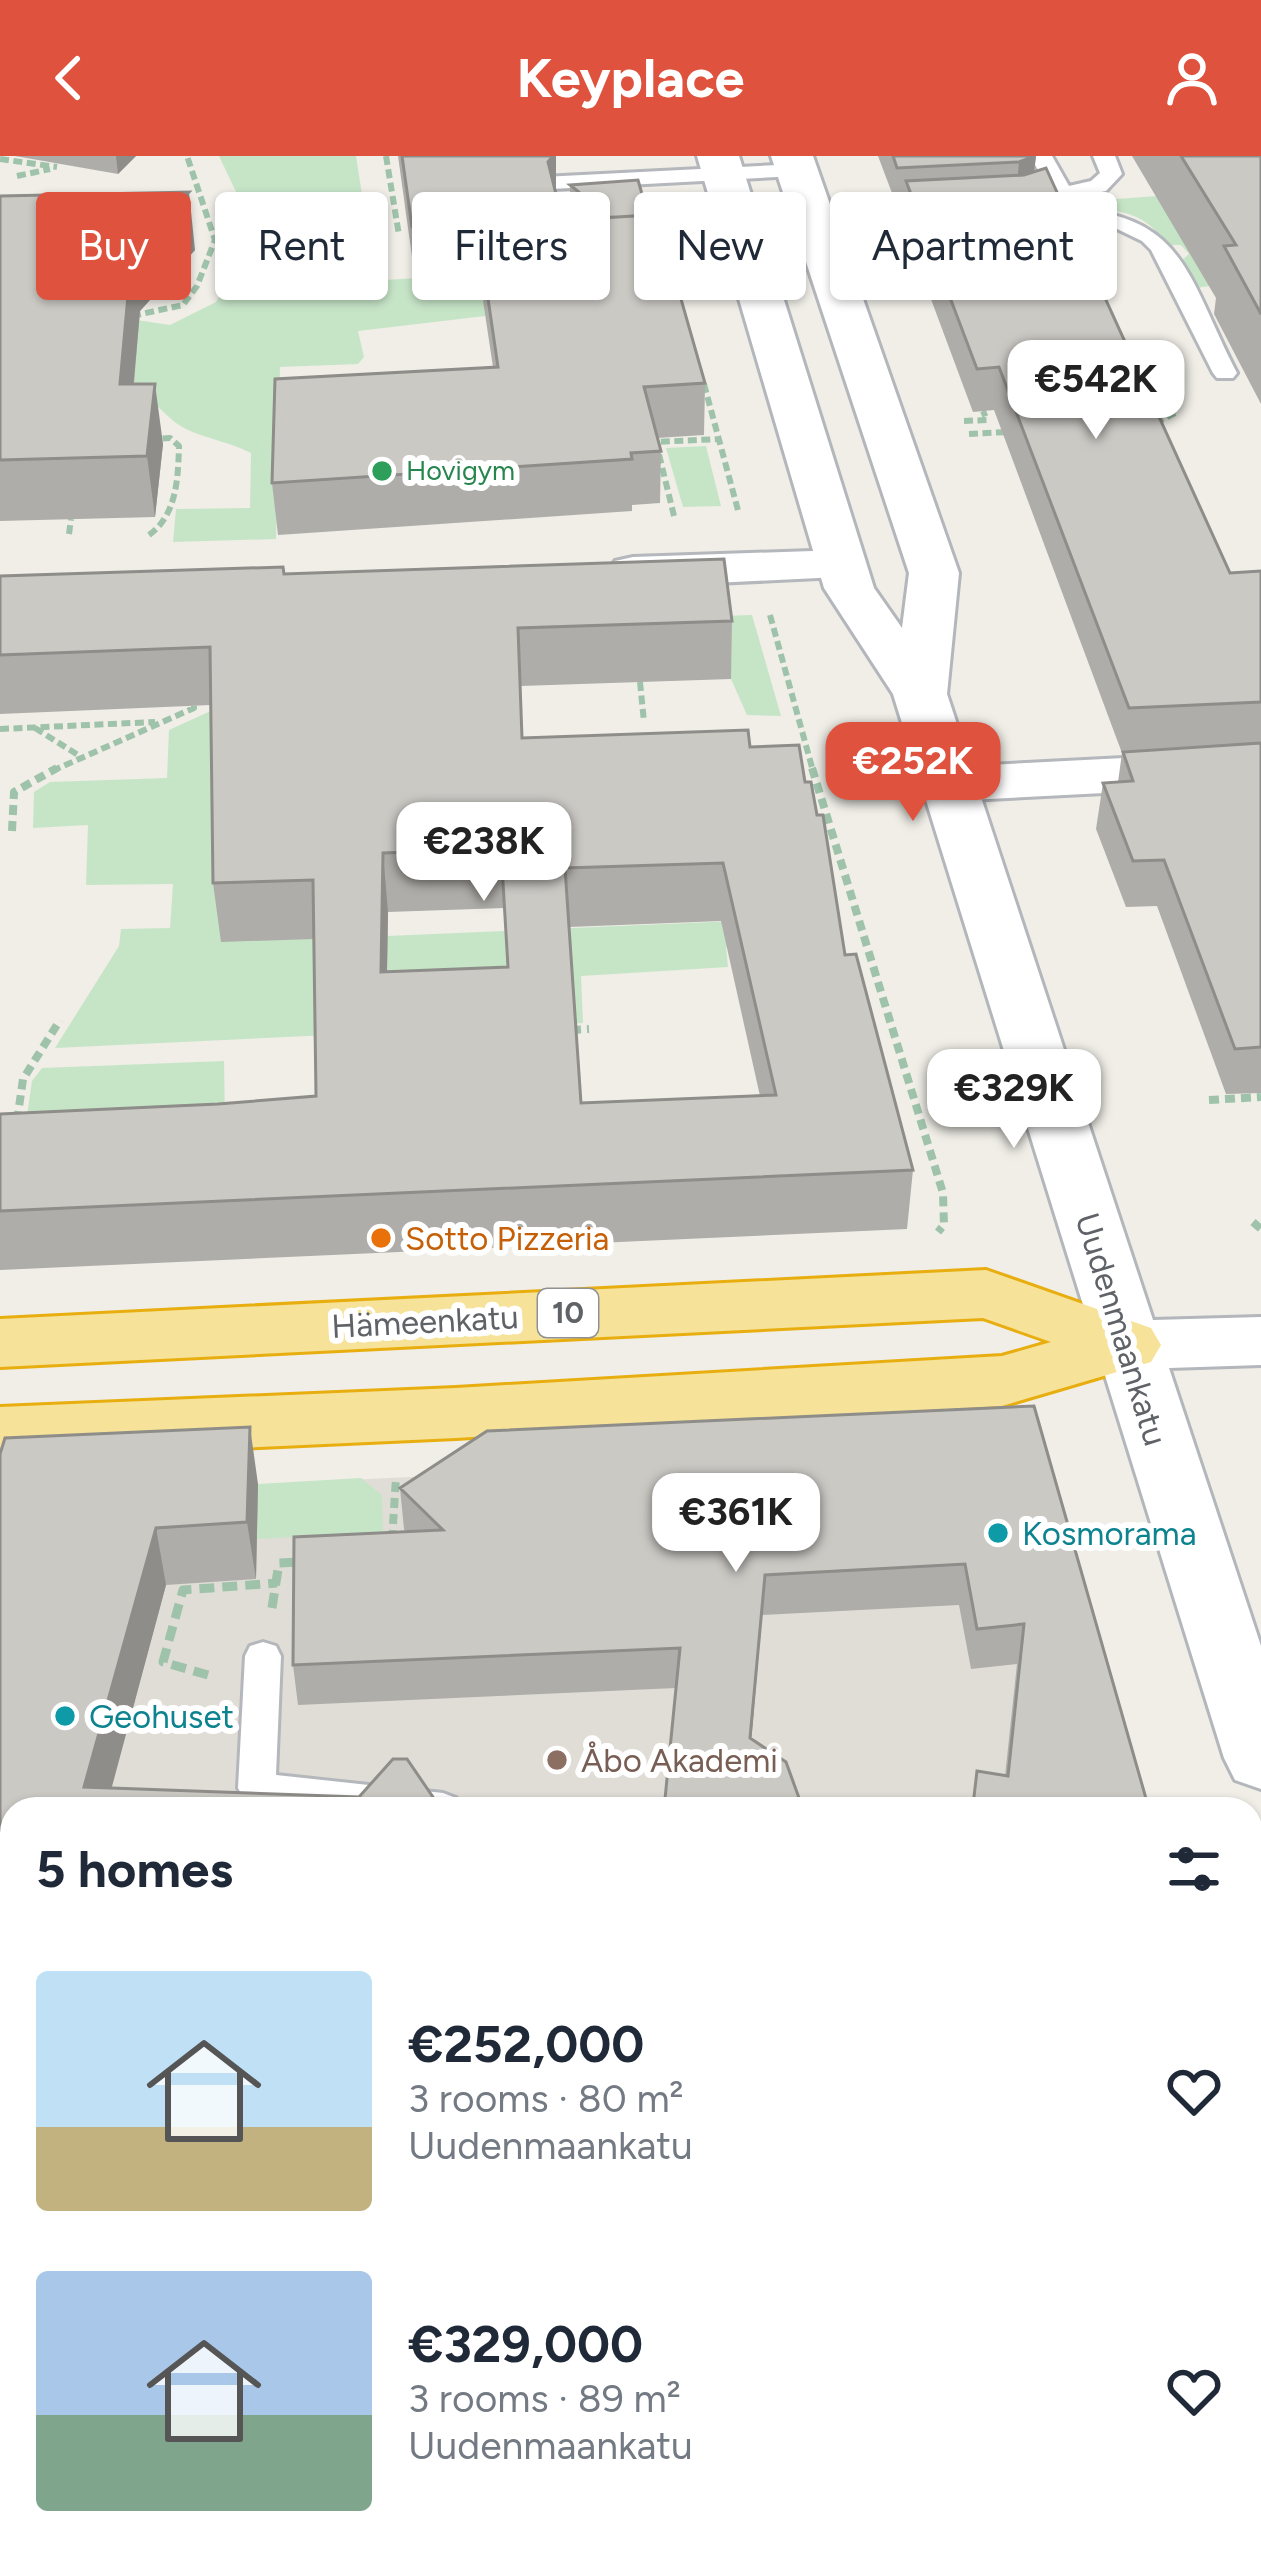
<!DOCTYPE html>
<meta charset="utf-8">
<style>
body{margin:0;font-family:Figtree,sans-serif;background:#f2f2f3;color:#1f2937;height:100vh;display:flex;flex-direction:column;font-size:45px;white-space:nowrap}
*{box-sizing:border-box;margin:0}
p{font-size:39px;color:#747a83}
.icon{flex:none;width:66px;height:66px;fill:none;stroke:currentColor;stroke-width:2;stroke-linecap:round;stroke-linejoin:round}
.map{position:relative;flex:1;overflow:hidden}
.side{position:absolute;left:0px;top:1641px;width:1263px;height:768px;display:flex;flex-direction:column;background:#fff;border-radius:36px 36px 0 0;box-shadow:0 3px 9px #0004}
.side>*{flex:none}
.guide{position:absolute;left:36px;top:36px;width:1191px;height:108px;display:flex;gap:24px}
.price{position:absolute;translate:-50% -102px;padding:0 27px;border-radius:24px;background:#fff;color:#222;font-size:39px;line-height:78px;filter:drop-shadow(0 3px 6px #0008)}
.price::after{content:'';position:absolute;left:50%;top:72px;width:36px;height:27px;margin-left:-18px;background:inherit;clip-path:polygon(0 0,100% 0,50% 100%)}
.price.on{background:#df523e;color:#fff}
ul{padding:0;list-style:none}
li{display:flex;align-items:center;gap:36px;height:300px;padding:0 36px}
li span{display:grid;place-items:center;flex:none;width:336px;height:240px;border-radius:12px;color:#555}
li>.icon{margin-inline-start:auto}
span .icon{width:144px;height:144px;fill:#fffc;stroke-width:1}
li b{font-size:51px}
h2{display:flex;justify-content:space-between;align-items:center;height:144px;padding:0 36px;font-size:51px}
.chip{padding:0 42px;border-radius:12px;background:#fff;box-shadow:0 3px 9px #0004;font-size:42px;line-height:108px}
.chip.on{background:#df523e;color:#fff}
header{display:flex;justify-content:space-between;align-items:center;height:156px;padding:0 36px;background:#df523e;color:#fff;font-size:54px;font-weight:700}
.map>svg:first-child{display:block}
.education{fill:#e0ddd6}
.green{fill:#c6e5c7}
.lines{fill:none;stroke-linecap:round;stroke-linejoin:round}
.lane-casing{stroke:#b4b7bb;stroke-width:6}
.street-casing{stroke:#b4b7bb;stroke-width:6}
.secondary-casing{stroke:#b3b6bb;stroke-width:6}
.highway-casing{stroke:#e8ae0f;stroke-width:6}
.path-far2{stroke:#9ec3aa;stroke-width:6;stroke-dasharray:9 4.5;stroke-linecap:butt}
.path-far1{stroke:#9ec3aa;stroke-width:8;stroke-dasharray:10 6;stroke-linecap:butt}
.path{stroke:#9ec3aa;stroke-width:9;stroke-dasharray:15 8;stroke-linecap:butt}
.lane{fill:#fff;fill-rule:evenodd}
.street{fill:#fff;fill-rule:evenodd}
.secondary{fill:#fff;fill-rule:evenodd}
.highway{fill:#f6e298;fill-rule:evenodd}
.wall{fill:#afada9;fill-rule:evenodd}
.shaded-wall{fill:#8e8d89}
.building{fill:#cbc9c4;stroke:#8e8d89;stroke-width:3;fill-rule:evenodd}
.leisure-dot{fill:#2e9e5b;stroke:#fff;stroke-width:4.5}
.food-dot{fill:#e8710a;stroke:#fff;stroke-width:4.5}
.culture-dot{fill:#0f9aa8;stroke:#fff;stroke-width:4.5}
.education-dot{fill:#8d6e63;stroke:#fff;stroke-width:4.5}
.labels{text-anchor:middle;stroke-width:12;stroke-linejoin:round;paint-order:stroke}
.far-leisure-label{font-size:27px;fill:#27864d;stroke:#fff;text-anchor:start}
.shield{fill:#fff;stroke:#8f9194;stroke-width:3}
.shield-label{font-size:30px;font-weight:bold;fill:#5f6266}
.food-label{font-size:33px;fill:#c56008;stroke:#fff;text-anchor:start}
.street-label{font-size:33px;fill:#5f6266;stroke:#fff}
.culture-label{font-size:33px;fill:#0d838f;stroke:#fff;text-anchor:start}
.education-label{font-size:33px;fill:#785e54;stroke:#fff;text-anchor:start}
</style>
<header><svg class="icon" aria-label="back" viewBox="0 0 24 24"><path d="M15 5l-7 7 7 7"/></svg>Keyplace<svg class="icon" aria-label="person" viewBox="0 0 24 24"><circle cx="12" cy="8" r="4"/><path d="M4 21q1-7 8-7t8 7"/></svg></header>
<div class="map">
<svg width="1261" height="2409" viewBox="0 0 1261 2409">
<rect width="100%" height="100%" fill="#f0eee7"/>
<path class="education" d="M1028,1291L1129,1653H12V1836H0V1399L18,1340Z"/>
<path class="green" d="M219,0H356L363,45L331,59L332,87L364,102L385,124L658,107L485,160L358,175L364,201L358,208L280,211L276,383L173,386L176,353L250,352L251,297C230,286 207,283 186,273C164,262 155,242 133,230L135,209L0,144L170,169L216,146L236,114L248,61Z
M1240,34L1210,130L1196,132L1181,105L1189,98L1181,89H1166C1148,56 1116,53 1081,52L1075,46Z
M706,290L721,350L683,351L666,292Z
M752,459L781,560L747,559L731,523L722,460Z
M215,553L384,619L387,780L826,761L832,783L726,791L728,811L581,820L583,867L55,892L119,790L121,773L170,772L173,728L86,729L88,669L33,672L34,636L50,626L167,622L169,574Z
M224,905L225,966L25,974L32,925L42,912Z
M361,1322L382,1339L383,1376L257,1383L258,1328Z
M12,2379V2397H1248L1251,2409H0Z"/>
<g class="lines">
<g class="lane-casing">
<path id="lane" d="M497,0H519L523,22L797,8L808,14L797,20L514,35L503,29Z
M1030,0H1052L1069,30L1091,25L1100,17L1093,0H1115L1122,18L1106,35L1006,55V45L1050,35Z
M945,47L953,49V59L813,68L802,61L813,54Z
M1058,53C1185,54 1186,119 1237,217L1233,222H1217L1213,217L1151,94L1142,85L1111,70L1050,65V55Z
M823,80L834,87L831,92L623,107L612,100L623,93Z
M263,1486L276,1490L281,1500L276,1619L443,1637L456,1642L462,1653H305L244,1643L238,1632L245,1500L250,1490Z"/>
</g>
<g class="street-casing">
<path id="street" d="M841,394L859,398L866,409L859,420L633,431L615,427L608,416L615,405L633,401Z
M1261,595V629L949,645L930,640L922,628L930,616L949,611Z
M0,1967L12,1968V2042L0,2041Z"/>
</g>
<g class="secondary-casing">
<path id="secondary" d="M697,0H739L874,432L902,472L909,417L771,0H813L959,417L947,538L1153,1164L1261,1161V1209L1169,1212L1261,1490V1633L1235,1624L1224,1602L893,538L824,432Z"/>
</g>
<g class="highway-casing">
<path id="highway" d="M986,1114L1151,1172L1161,1189L1151,1206L1002,1250L456,1282L0,1303V1251L456,1232L1002,1200L1051,1186L983,1162L0,1211V1163Z"/>
</g>
<path class="path-far2" d="M386,0L399,79
M0,3L57,11
M17,20L50,13
M132,160L183,149L197,130L215,84L187,0
M704,228L739,358
M964,265L987,264L983,255
M1155,267L1175,257
M969,278L1008,276
M674,360L656,286L719,283
M69,378L71,363
M149,379C177,359 178,322 179,290L170,282L157,283
M770,459L813,615
M640,526L644,566
M35,572L78,599
M0,573L155,566
M52,615L194,552V545"/>
<path class="path-far1" d="M812,612L943,1037L944,1069L938,1076
M12,675L14,636L57,612
M571,874L589,873
M1209,944L1261,941
M17,965L23,923L60,864
M1253,1066L1261,1073
M392,1384L396,1322"/>
<path class="path" d="M272,1452L279,1407L303,1406
M208,1519L163,1506L183,1434L277,1427
M0,1854L12,1855
M0,2122L12,2136
M95,2397L104,2409
M357,2397L366,2409
M713,2409L715,2397
M1083,2409L1094,2397"/>
<use href="#lane" class="lane"/>
<use href="#street" class="street"/>
<use href="#secondary" class="secondary"/>
<use href="#highway" class="highway"/>
</g>
<path class="wall" d="M15,0H136L118,18Z
M398,0H501L556,40L560,54L573,63H582L579,54L570,47V29L648,59L705,227L704,279L657,282L661,295L660,347L632,349V355L278,379L272,327L493,211L479,118L415,122Z
M878,0H1036L1034,16L1230,417L1261,415V937L1226,938L1157,750L1126,751L1096,673L1103,627L1118,626L1122,597L994,254L973,256L903,68L905,45H895Z
M1132,0H1261V248L1214,158L1216,142Z
M0,40L195,94L140,155L134,228L163,288L155,361L0,365Z
M284,418L732,465L731,523L520,530L522,582L750,591L805,626L845,799L913,1014L907,1073L0,1114V958L218,948L316,940L314,783L221,786L213,727L211,549L0,558V420ZM504,752L507,811L387,815L388,756ZM721,765L760,940L581,947L569,771Z
M1034,1250L1149,1653L972,1649L977,1615L1005,1620L1017,1508L971,1513L959,1449L762,1459L676,1532L298,1549L293,1509L406,1376L404,1373L400,1332Z
M0,1298L258,1328L256,1423L166,1429L111,1632L493,1646V1653H12V1802H0Z"/>
<path class="shaded-wall" d="M116,0H136L118,18Z
M553,0H556V47L548,6Z
M1036,0L1032,33L1016,40L1019,6Z
M189,36L195,94L140,155L128,289L120,228L132,95Z
M155,228L163,288L155,361L147,300Z
M383,697L388,756L386,875L381,816Z
M250,1271L258,1328L256,1423L247,1366Z
M156,1372L166,1429L106,1653L84,1631Z
M765,1419L762,1459L748,1621L750,1582Z"/>
<path class="building" d="M402,0H553L548,6L560,54L573,63L657,59L705,227L644,231L661,295L631,297L632,303L272,327L275,223L498,211L477,67L412,71Z
M893,0H1035L1019,6L897,12Z
M1181,0H1261V158L1224,90L1236,89Z
M1046,12L1230,417L1261,415V546L1129,552L999,211L977,213L906,25L1024,19Z
M638,24L648,59L586,63L579,36L570,29Z
M189,36L132,95L120,228H155L147,300L0,304V40Z
M724,403L732,465L518,472L522,582L748,574L750,591L799,589L805,626H811L817,659H823L845,799L856,798L913,1014L0,1055V958L218,948L316,940L313,724L213,727L210,491L0,499V420L283,411L284,418ZM501,693L508,811L381,816L383,697ZM723,707L776,939L581,947L565,712Z
M1261,587V891L1235,893L1164,704L1133,705L1103,627L1133,625L1123,596Z
M1034,1250L1149,1653H897L898,1644L973,1649L977,1615L1008,1620L1024,1468L977,1473L965,1408L765,1419L750,1582L786,1606L803,1653H664L680,1492L293,1509L294,1381L443,1374L400,1332L487,1275Z
M250,1271L247,1366L156,1372L84,1631L359,1641L393,1603H407L435,1644L493,1646L492,1653H12V1749H0V1298L5,1282Z"/>
<circle class="leisure-dot" cx="382" cy="315" r="12"/>
<circle class="food-dot" cx="381" cy="1082" r="12"/>
<g class="culture-dot">
<circle cx="998" cy="1377" r="12"/>
<circle cx="65" cy="1560" r="12"/>
</g>
<circle class="education-dot" cx="557" cy="1604" r="12"/>
<g class="labels">
<g class="far-leisure-label">
<text x="406" y="324">Hovigym</text>
</g>
<rect class="shield" x="538" y="1133" width="60" height="48" rx="9"/>
<g class="shield-label">
<text x="568" y="1167">10</text>
</g>
<g class="food-label">
<text x="405" y="1094">Sotto Pizzeria</text>
</g>
<g class="street-label">
<text transform="translate(425 1165) rotate(-3)" y="12">Hämeenkatu</text>
<text transform="translate(1122 1173) rotate(73)" y="12">Uudenmaankatu</text>
</g>
<g class="culture-label">
<text x="1022" y="1389">Kosmorama</text>
<text x="89" y="1572">Geohuset</text>
</g>
<g class="education-label">
<text x="581" y="1616">Åbo Akademi</text>
</g>
</g>
</svg>
<b class="price" style="left:1096px;top:286px">€542K</b>
<b class="price on" style="left:913px;top:668px">€252K</b>
<b class="price" style="left:484px;top:748px">€238K</b>
<b class="price" style="left:1014px;top:995px">€329K</b>
<b class="price" style="left:736px;top:1419px">€361K</b>
<div class="guide">
<a class="chip on">Buy</a>
<a class="chip">Rent</a>
<a class="chip">Filters</a>
<a class="chip">New</a>
<a class="chip">Apartment</a>
</div>
<section class="side">
<h2>5 homes<svg class="icon" aria-label="filters" viewBox="0 0 24 24"><path d="M4 7h16M4 17h16"/><circle cx="9" cy="7" r="2"/><circle cx="15" cy="17" r="2"/></svg></h2>
<ul>
<li><span style="background:linear-gradient(#bfe0f5 65%,#c2b280 0)"><svg class="icon" aria-label="home" viewBox="0 0 24 24"><path d="M3 11l9-7 9 7M6 9v11h12V9"/></svg></span><div><b>€252,000</b><p>3 rooms · 80 m²</p><p>Uudenmaankatu</p></div><svg class="icon" aria-label="heart" viewBox="0 0 24 24"><path d="M12 20l-8-8c-3-5 5-10 8-4 3-6 11-1 8 4z"/></svg></li>
<li><span style="background:linear-gradient(#a9c7e8 60%,#7fa58c 0)"><svg class="icon" aria-label="home" viewBox="0 0 24 24"><path d="M3 11l9-7 9 7M6 9v11h12V9"/></svg></span><div><b>€329,000</b><p>3 rooms · 89 m²</p><p>Uudenmaankatu</p></div><svg class="icon" aria-label="heart" viewBox="0 0 24 24"><path d="M12 20l-8-8c-3-5 5-10 8-4 3-6 11-1 8 4z"/></svg></li>
</ul>
</section>
</div>
